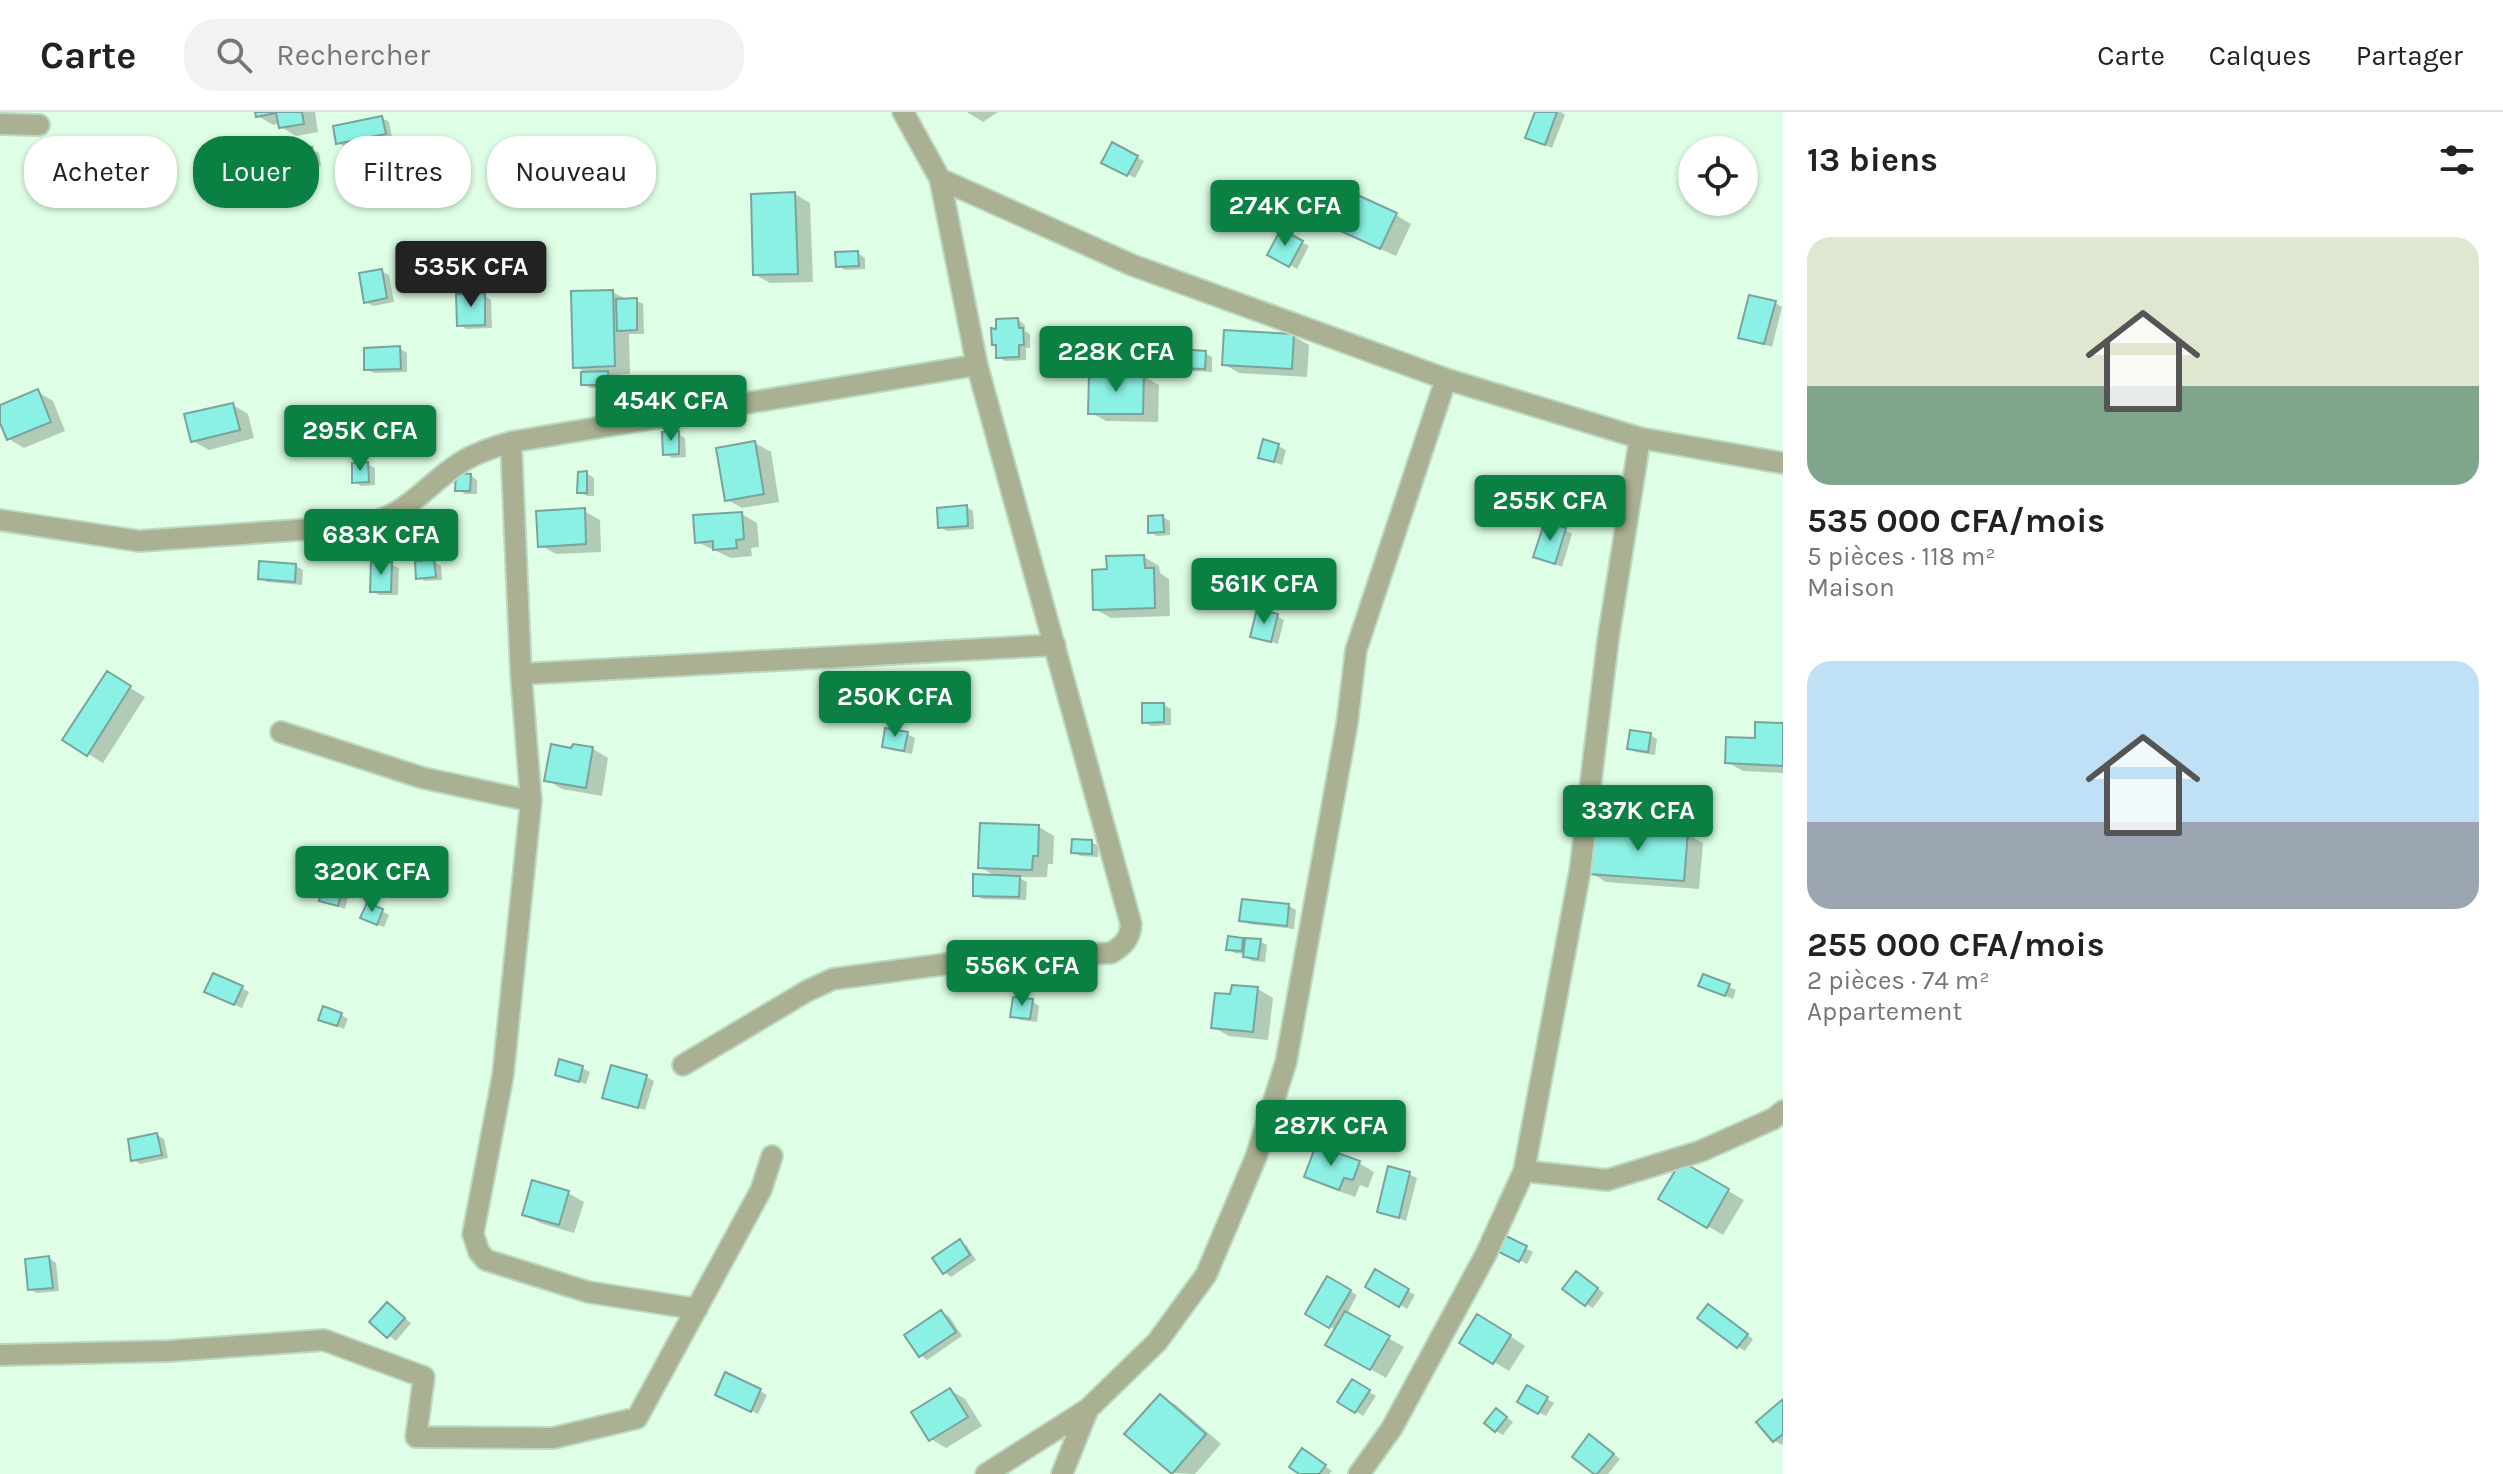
<!DOCTYPE html>
<html lang="fr">
<meta charset="utf-8">
<style>
body{margin:0;font-family:Karla,sans-serif;background:#f2f2f2;color:#222;height:100vh;display:flex;flex-direction:column;font-size:30px;white-space:nowrap}
*{box-sizing:border-box;margin:0}
p{font-size:26px;color:#767676}
.icon{flex:none;width:44px;height:44px;fill:none;stroke:currentColor;stroke-width:2;stroke-linecap:round;stroke-linejoin:round}
.map{position:relative;flex:1;overflow:hidden}
.details{display:flex;flex-direction:column;background:#fff;width:720px}
.details>*{flex:none}
.hud{position:absolute;left:24px;top:24px;width:760px;height:72px;display:flex;gap:16px}
.fabs{position:absolute;left:1678px;top:24px;display:grid;gap:16px}
.fabs a{display:grid;place-items:center;width:80px;height:80px;border-radius:50%;background:#fff;box-shadow:0 2px 6px #0004;font-size:40px}
.price{position:absolute;translate:-50% -68px;padding:0 18px;border-radius:8px;background:#0b8043;color:#fff;font-size:26px;line-height:52px;filter:drop-shadow(0 2px 4px #0008)}
.price::after{content:'';position:absolute;left:50%;top:48px;width:24px;height:18px;margin-left:-12px;background:inherit;clip-path:polygon(0 0,100% 0,50% 100%)}
.price.selected{background:#222;color:#fff}
ul{padding:0;list-style:none}
li{display:grid;align-content:center;gap:16px;height:424px;padding:0 24px}
li span{display:grid;place-items:center;height:248px;border-radius:24px;color:#555}
li>.icon{margin-inline-start:auto}
span .icon{width:144px;height:144px;fill:#fffc;stroke-width:1}
li b{font-size:34px}
h2{display:flex;justify-content:space-between;align-items:center;height:96px;padding:0 24px;font-size:34px}
.tag{padding:0 28px;border-radius:32px;background:#fff;box-shadow:0 2px 6px #0004;font-size:28px;line-height:72px}
.tag.selected{background:#0b8043;color:#fff}
header{display:flex;align-items:center;gap:48px;box-sizing:border-box;height:112px;padding:0 40px;background:#fff;border-bottom:2px solid #e0e0e0}
header strong{font-size:38px}
nav{display:flex;gap:44px;margin-inline-start:auto;font-size:28px}
.search{width:560px;height:72px;background:#f2f2f2;display:flex;align-items:center;gap:20px;box-sizing:border-box;padding:0 28px;border-radius:32px;color:#767676;font-size:30px}
main{display:flex;flex:1;min-height:0}
.map>svg:first-child{display:block}
.shadow{fill:#0003}
.building{fill:#8bf1e4;stroke:#79a49e;stroke-width:2}
.lines{fill:none;stroke-linecap:round;stroke-linejoin:round}
.minor-casing{stroke:#bcd8c2;stroke-width:24}
.minor{stroke:#a9b192;stroke-width:20}
</style>
<header>
<strong>Carte</strong>
<div class="search"><svg class="icon" aria-label="search" viewBox="0 0 24 24"><circle cx="10" cy="10" r="6"/><path d="M15 15l6 6"/></svg>Rechercher</div>
<nav><a>Carte</a><a>Calques</a><a>Partager</a></nav>
</header>
<main>
<div class="map">
<svg width="1783" height="1362" viewBox="0 0 1783 1362">
<rect width="100%" height="100%" fill="#defee5"/>
<path class="shadow" d="M257,0H315L318,20L296,24L281,15L280,11L273,13L258,4Z
M967,0H998L983,10Z
M1537,0H1561L1565,3L1552,36L1535,29Z
M382,6L389,10L392,25L345,35L338,30Z
M1113,33L1144,49L1135,66L1104,50Z
M311,37L319,41L321,54L304,58L297,54Z
M795,82L810,91L813,170L770,171L754,162Z
M1396,103L1411,112L1396,144L1352,124Z
M1282,120L1309,134L1297,157L1270,142Z
M858,141L865,146V157L845,158L838,154Z
M381,159L389,163L394,190L373,194L366,190Z
M612,180L628,188H636L643,192L644,222H629L630,262L615,263V276H590L583,272V259L575,254Z
M484,183L491,188L492,216L466,217L459,212Z
M1775,191L1782,195L1772,235L1740,225Z
M1018,208L1025,213V219L1030,222V236H1026V248L1005,249L998,245V235L994,232Z
M1293,224L1309,233L1307,265L1239,261L1224,252Z
M399,236L407,241V260L374,261L366,257Z
M1205,241L1212,245V260L1187,259L1180,255Z
M1143,264L1159,273L1158,310L1106,309L1090,300Z
M38,280L53,289L65,319L24,336L9,327L0,305V295Z
M233,293L248,302L254,326L209,338L193,329Z
M678,322L685,326L686,345L672,346L665,341Z
M755,331L771,340L779,390L742,396L726,387Z
M1278,334L1286,338L1282,353L1260,345Z
M367,352L375,356V373L361,374L354,369Z
M586,361L594,366V384H587L579,380Z
M470,363L477,368V382H465L457,377Z
M966,395L973,399L974,417L947,419L940,415Z
M584,399L600,408L601,440L556,442L540,433Z
M742,402L757,411L759,435L751,436L752,444L731,446L697,430Z
M1163,405L1170,409V423L1157,424L1150,420Z
M1565,418L1572,422L1562,455L1535,444Z
M1144,445L1159,454L1160,461L1169,467L1170,504L1111,506L1095,497L1109,459Z
M434,450L441,454L442,468L425,469L418,465Z
M391,452L399,456L398,483H379L372,479Z
M296,454L303,458L302,473L267,470L260,466Z
M1277,504L1284,508L1278,532L1252,524Z
M107,562L145,585L103,651L65,628Z
M1164,593L1171,597V613L1151,614L1144,610Z
M1783,613V661L1743,659L1727,650L1757,629Z
M907,622L915,626L912,642L891,638L884,634Z
M1650,623L1657,627L1655,643L1636,640L1629,636Z
M593,637L608,646L602,684L562,677L547,668L573,638Z
M1039,715L1054,724L1053,752H1048L1047,765H1018L1027,770L1026,788L982,787L975,783L997,765L980,755Z
M1687,722L1703,731L1699,777L1606,770L1591,761Z
M1091,730L1099,734L1098,745L1081,744L1073,740Z
M431,759L438,764L433,782L398,773L391,769Z
M342,776L349,780L345,797L321,788Z
M1289,794L1296,798L1294,817L1249,812L1242,808Z
M382,799L389,803L384,815L370,810Z
M1242,827L1246,830L1260,829L1267,833L1265,850L1252,849L1245,844V842L1235,841L1228,837Z
M1704,865L1736,878L1733,887L1708,877Z
M242,876L249,880L242,896L214,884Z
M1258,877L1273,886L1268,928L1229,924L1213,915L1232,884Z
M1032,889L1039,894L1037,910L1020,908L1012,904Z
M341,903L348,907L344,917L320,907Z
M582,956L590,960L586,972L557,962Z
M647,965L654,969L645,998L604,985Z
M1381,1001L1388,1005L1378,1036L1349,1026Z
M157,1023L164,1027L168,1046L140,1052L133,1047Z
M1359,1051L1374,1060L1368,1076L1360,1073L1355,1085L1322,1073L1307,1064Z
M1681,1052L1744,1088L1723,1123L1660,1086Z
M1409,1062L1417,1066L1406,1109L1379,1099Z
M568,1081L584,1090L574,1121L540,1111L524,1102Z
M1503,1125L1533,1140L1527,1152L1505,1141Z
M960,1130L967,1134L976,1148L951,1165L944,1160Z
M49,1146L56,1151L59,1179L37,1181L30,1177Z
M1376,1160L1415,1183L1407,1197L1368,1174Z
M1327,1166L1357,1183L1347,1202L1404,1235L1386,1266L1328,1232L1336,1218L1307,1201Z
M1584,1166L1604,1181L1593,1196L1586,1192Z
M387,1192L411,1211L396,1229L372,1210Z
M1716,1199L1753,1227L1745,1239L1738,1235Z
M941,1200L949,1204L962,1224L927,1248L920,1243Z
M1493,1213L1525,1234L1509,1259L1494,1250Z
M1352,1269L1376,1284L1363,1304L1340,1289Z
M1528,1276L1554,1291L1546,1304L1520,1290Z
M950,1278L965,1287L982,1314L946,1336L931,1327Z
M760,1279L767,1283L758,1302L724,1286Z
M1160,1284L1176,1293L1221,1332L1195,1362L1172,1361Z
M1783,1289V1332L1782,1333L1775,1329Z
M1503,1302L1513,1310L1503,1323L1496,1319Z
M1597,1329L1620,1347L1608,1362H1597Z
M1310,1343L1332,1359L1329,1362H1302Z"/>
<path class="building" d="M255,0H302L304,12L279,16L276,1L256,5Z
M1535,0H1557L1545,33L1525,26Z
M382,4L386,22L336,32L333,14Z
M1112,30L1138,44L1127,64L1101,51Z
M312,35L315,51L295,55L292,39Z
M795,80L798,162L753,163L751,82Z
M1351,80L1397,101L1380,137L1334,116Z
M1281,117L1303,129L1289,155L1267,143Z
M858,139L859,154L836,155L835,140Z
M382,157L387,186L364,191L359,161Z
M613,178L615,254L573,256L571,179Z
M485,181V213L457,214L456,182Z
M1749,183L1776,189L1764,232L1738,226Z
M637,186V218L617,219L616,187Z
M1018,206L1019,216H1023L1024,233H1019V245L996,246V233H992L991,216L996,217V207Z
M1224,218L1294,222L1292,257L1222,253Z
M400,234L401,257L364,258V236Z
M1179,237L1206,239L1205,257L1178,256Z
M608,259L609,273H581V260Z
M1089,261L1144,262L1143,302H1088Z
M38,277L51,310L7,328L0,311V293Z
M233,291L240,318L191,330L184,302Z
M679,319V342L663,343L662,320Z
M1263,327L1279,332L1274,350L1258,346Z
M755,329L764,382L725,389L716,336Z
M368,350L369,370L352,371V351Z
M587,359V381H577L578,360Z
M456,361L471,362L470,379H455Z
M967,393L968,414L938,416L937,396Z
M585,396L586,432L538,435L536,399Z
M742,400L744,427L736,428L737,436L713,438V429L695,431L693,403Z
M1163,403L1164,420L1148,421V404Z
M1545,409L1566,416L1555,452L1533,445Z
M1144,443L1145,456H1154L1155,496L1093,498L1092,458L1107,457L1106,444Z
M434,448L436,465L416,467L415,449Z
M259,449L296,452L295,470L258,467Z
M371,450H392L391,480H370Z
M1257,497L1278,502L1271,530L1250,525Z
M107,559L131,574L87,644L62,628Z
M1142,591H1164V610L1142,611Z
M1755,610L1783,611V654L1725,651L1726,625L1755,626Z
M885,616L908,620L904,639L882,635Z
M1630,618L1651,621L1648,640L1627,637Z
M551,632L571,636L573,632L593,635L586,676L544,669Z
M980,711L1039,713L1038,744H1033L1032,758L978,756Z
M1593,713L1688,720L1684,769L1589,762Z
M1072,727L1092,728V742L1071,741Z
M394,748L432,758L426,779L388,770Z
M973,762L1020,764L1019,785L973,784Z
M324,770L343,774L338,794L319,789Z
M1242,787L1289,792L1287,814L1239,809Z
M367,791L383,797L377,813L360,806Z
M1228,824L1243,826L1242,839L1226,838Z
M1245,826L1261,827L1258,847L1243,845Z
M213,861L243,874L234,893L204,880Z
M1703,862L1730,872L1725,884L1698,874Z
M1232,873L1258,875L1253,920L1211,916L1215,881L1230,882Z
M1013,885L1033,887L1030,907L1010,905Z
M323,894L342,901L337,914L318,908Z
M559,947L583,954L579,970L555,963Z
M611,953L647,963L638,996L602,986Z
M1351,989L1382,999L1370,1033L1339,1023Z
M157,1021L162,1043L131,1049L128,1027Z
M1316,1033L1360,1049L1353,1068L1344,1066L1339,1078L1304,1065Z
M1681,1049L1729,1077L1707,1116L1658,1087Z
M1388,1054L1410,1060L1399,1106L1377,1100Z
M532,1068L569,1079L559,1113L522,1103Z
M1502,1122L1527,1134L1519,1150L1495,1138Z
M960,1127L970,1143L943,1162L932,1146Z
M49,1144L53,1176L28,1178L25,1147Z
M1375,1157L1409,1177L1399,1195L1365,1175Z
M1576,1159L1598,1176L1585,1194L1562,1177Z
M1327,1164L1351,1178L1329,1216L1305,1202Z
M387,1190L405,1206L387,1226L369,1210Z
M1708,1192L1748,1222L1737,1236L1697,1206Z
M941,1198L956,1220L919,1245L904,1223Z
M1345,1199L1390,1224L1370,1258L1325,1233Z
M1477,1202L1511,1223L1493,1252L1459,1231Z
M725,1260L761,1277L751,1300L715,1283Z
M1352,1267L1370,1278L1355,1301L1337,1290Z
M1527,1273L1548,1285L1538,1302L1517,1290Z
M950,1276L968,1305L929,1329L911,1300Z
M1160,1282L1206,1322L1172,1362L1124,1322Z
M1783,1287V1322L1773,1330L1756,1310Z
M1496,1296L1507,1305L1495,1320L1484,1311Z
M1589,1322L1614,1342L1597,1362H1594L1572,1345Z
M1302,1336L1326,1353L1319,1362H1299L1289,1355Z"/>
<g class="lines">
<g class="minor-casing">
<path id="minor" d="M0,12L39,13
M940,67L1132,153L1446,267L1640,326L1783,351
M511,330L521,562L531,689L503,963L473,1122L479,1140L486,1148L499,1152L588,1180L697,1197
M0,408L139,429L357,414C409,405 423,374 463,349C478,340 494,335 511,330L977,253
M521,562L1055,533
M281,620L423,666L531,689
M683,953L807,879L833,867L992,846L1111,841C1124,833 1130,827 1131,812L977,253L940,67L903,0
M1524,1059L1607,1068L1701,1039L1773,1007L1783,999
M0,1243L169,1239L324,1228L424,1265L416,1325L553,1326L637,1306L761,1078L772,1044
M986,1362L1088,1297L1157,1230L1206,1163L1256,1045L1286,950L1347,612L1356,538L1446,267
M1062,1362L1088,1297
M1359,1362L1392,1316L1486,1142L1524,1059L1580,759L1608,528L1640,326"/>
</g>
<use href="#minor" class="minor"/>
</g>
</svg>
<div class="fabs">
<a><svg class="icon" aria-label="locate" viewBox="0 0 24 24"><circle cx="12" cy="12" r="6"/><path d="M12 2v4M12 18v4M2 12h4M18 12h4"/></svg></a>
</div>
<b class="price" style="left:1285px;top:136px">274K CFA</b>
<b class="price selected" style="left:471px;top:197px">535K CFA</b>
<b class="price" style="left:1116px;top:282px">228K CFA</b>
<b class="price" style="left:671px;top:331px">454K CFA</b>
<b class="price" style="left:360px;top:361px">295K CFA</b>
<b class="price" style="left:1550px;top:431px">255K CFA</b>
<b class="price" style="left:381px;top:465px">683K CFA</b>
<b class="price" style="left:1264px;top:514px">561K CFA</b>
<b class="price" style="left:895px;top:627px">250K CFA</b>
<b class="price" style="left:1638px;top:741px">337K CFA</b>
<b class="price" style="left:372px;top:802px">320K CFA</b>
<b class="price" style="left:1022px;top:896px">556K CFA</b>
<b class="price" style="left:1331px;top:1056px">287K CFA</b>
<div class="hud">
<a class="tag">Acheter</a>
<a class="tag selected">Louer</a>
<a class="tag">Filtres</a>
<a class="tag">Nouveau</a>
</div>
</div>
<section class="details">
<h2>13 biens<svg class="icon" aria-label="filters" viewBox="0 0 24 24"><path d="M4 7h16M4 17h16"/><circle cx="9" cy="7" r="2"/><circle cx="15" cy="17" r="2"/></svg></h2>
<ul>
<li><span style="background:linear-gradient(#dfe7d0 60%,#7fa58c 0)"><svg class="icon" aria-label="home" viewBox="0 0 24 24"><path d="M3 11l9-7 9 7M6 9v11h12V9"/></svg></span><div><b>535 000 CFA/mois</b><p>5 pièces · 118 m²</p><p>Maison</p></div></li>
<li><span style="background:linear-gradient(#bfe0f5 65%,#9aa5b1 0)"><svg class="icon" aria-label="home" viewBox="0 0 24 24"><path d="M3 11l9-7 9 7M6 9v11h12V9"/></svg></span><div><b>255 000 CFA/mois</b><p>2 pièces · 74 m²</p><p>Appartement</p></div></li>
</ul>
</section>
</main>
